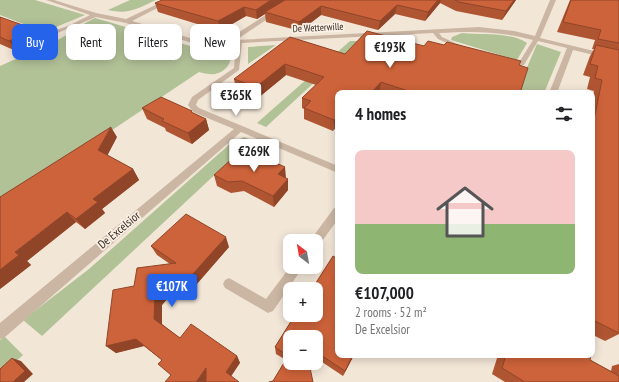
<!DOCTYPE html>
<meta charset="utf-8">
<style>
body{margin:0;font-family:"PT Sans Narrow",sans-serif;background:#f2f2f2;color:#202124;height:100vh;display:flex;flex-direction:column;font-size:15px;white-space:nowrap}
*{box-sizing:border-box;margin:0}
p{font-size:13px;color:#757577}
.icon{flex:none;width:22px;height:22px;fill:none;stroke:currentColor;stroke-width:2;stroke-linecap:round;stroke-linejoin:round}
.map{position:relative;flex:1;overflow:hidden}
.drawer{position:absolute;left:335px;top:90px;width:260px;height:268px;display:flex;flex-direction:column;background:#fff;border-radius:8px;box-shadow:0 2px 10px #0003}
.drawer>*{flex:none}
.guide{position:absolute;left:12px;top:24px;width:263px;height:36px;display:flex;gap:8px}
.needle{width:26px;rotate:329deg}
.fabs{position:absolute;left:283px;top:234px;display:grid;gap:8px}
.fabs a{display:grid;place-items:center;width:40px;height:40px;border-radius:8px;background:#fff;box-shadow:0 2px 10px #0003;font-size:20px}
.price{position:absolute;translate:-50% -34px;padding:0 9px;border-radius:4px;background:#fff;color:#222;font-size:13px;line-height:26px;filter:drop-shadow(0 1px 2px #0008)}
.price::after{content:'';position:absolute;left:50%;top:24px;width:12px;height:9px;margin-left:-6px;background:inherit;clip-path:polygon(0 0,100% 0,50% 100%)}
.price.on{background:#2563eb;color:#fff}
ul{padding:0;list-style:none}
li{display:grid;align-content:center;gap:8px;height:212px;padding:0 20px}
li+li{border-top:1px solid #e0e0e0}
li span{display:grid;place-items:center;height:124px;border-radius:8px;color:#555}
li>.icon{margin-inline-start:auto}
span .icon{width:72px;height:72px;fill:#fffc;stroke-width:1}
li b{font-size:17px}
h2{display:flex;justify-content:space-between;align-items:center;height:48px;padding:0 20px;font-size:17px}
.chip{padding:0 14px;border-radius:8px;background:#fff;box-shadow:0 2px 10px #0003;font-size:14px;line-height:36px}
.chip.on{background:#2563eb;color:#fff}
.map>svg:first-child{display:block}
.green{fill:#b2c297}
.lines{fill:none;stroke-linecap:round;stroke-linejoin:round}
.street{fill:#cbb6a3;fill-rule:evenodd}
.wall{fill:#b05532}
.shaded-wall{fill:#904529}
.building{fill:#cd633a;stroke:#904529}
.labels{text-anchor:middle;stroke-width:3.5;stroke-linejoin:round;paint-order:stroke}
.far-street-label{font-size:10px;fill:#352b25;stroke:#faf0e3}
.street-label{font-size:12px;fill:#352b25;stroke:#faf0e3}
</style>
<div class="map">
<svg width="619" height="382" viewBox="0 0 619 382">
<rect width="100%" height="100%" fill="#f2e6d7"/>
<path class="green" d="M0,0H35L85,15L44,32L0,15Z
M130,0H156C138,8 129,15 108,10Z
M95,18L197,48H232C232,60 229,71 215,74C211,75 203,73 199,72L0,205V66C22,56 47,47 68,34C78,28 84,23 95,18Z
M462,33C482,35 511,32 527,43L517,60L451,40L452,37Z
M350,41H359L266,127L257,123Z
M537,44L561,52L544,93H516Z
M276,45L248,64V47Z
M244,137L252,140L42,336L23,320L89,269L231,143Z
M4,336L23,355L0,376V340Z"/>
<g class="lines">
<path class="street" d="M46,0H54L96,13L126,19L166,0H173L132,21L190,38L207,41L227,40L289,0H296L236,40L479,27L514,31L535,36L550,0H556L540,38L619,57V61L573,50L557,93H549L567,48L538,41L524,65H520L505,60L508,58L520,61L533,40C499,31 473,31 439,33L442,37L462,46V48L460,49L438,39L433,33L242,43L239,70L198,100L196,105L199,108L338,166V173L241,132L5,337L0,339V323L234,129L193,112L188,105L192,97L234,68L236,43L207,45L189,42L126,23L96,17L55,34L38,36L28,33V31C34,30 41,33 47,32C62,30 76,22 90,15Z
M338,207V219L320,244L316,246V241H310L312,238L334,208Z
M290,267H303L273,311L268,313L225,288L223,284L225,280L229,278L266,299Z"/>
</g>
<path class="wall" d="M162,0H516L502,20L456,11L440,3L425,21L395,14L378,30L321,15L300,31L266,22L265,14L257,19L246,16L220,31L158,12L155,3Z
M570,0H619V334L605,341L593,335L592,346V102L594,91L587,89L590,77L583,75L590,56L594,49H592L595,40L557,32Z
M0,17L44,39L16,51L0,44Z
M290,37L345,54L424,46L519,65L520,93H338L333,131L304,119V109L302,108V98L316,85L286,75L258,98L236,89L234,79Z
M142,108L192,113L206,119L209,130L192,144L166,131L165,128L147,119Z
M117,137L107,155L133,169L139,180L102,209L105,213L85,229L76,222L27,261L31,265L0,289Z
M214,175L286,178L288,190L274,207L244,191L231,193L217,186Z
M151,246L229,247L189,293L178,286L162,305V324L180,338L237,356L240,363L171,375L162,360L144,346L116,353L106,346L134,286L170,264L157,255Z
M295,315L354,355L343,376L316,358V337H290L313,382L273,381L286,360L276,354L275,347Z
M498,355H591L590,360L611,371L612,366L619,364V382H505L492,374Z"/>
<path class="shaded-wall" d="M271,0H286L265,12V14L257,19L256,10Z
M438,0H441L440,3L425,21L428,12Z
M514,0H516L502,20L506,11Z
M397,5L395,14L378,30L380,21Z
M321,6V15L300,31L299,22Z
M244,7L246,16L220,31L218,21Z
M38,28L44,39L16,51L9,41Z
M285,64L286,75L258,98L256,87Z
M381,82L379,93H371Z
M338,116V125L333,131L334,120Z
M206,119L209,130L192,144L188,133Z
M111,127L117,137L105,160L98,150Z
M285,167L286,178L279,185L278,174Z
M133,169L139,180L102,209L105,213L85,229L76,219L93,199Z
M288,179V190L274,207L273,196Z
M67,212L76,222L27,261L31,265L0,289V270L15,252Z
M226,237L229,247L189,293L183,285Z
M172,278L178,286L162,305V326L154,319L155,296Z
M136,339L144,346L116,353L106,346Z
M353,355H354L343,376L345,371Z
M237,356L240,363L230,378L226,372Z
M12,358L21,361L33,374L24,382H13Z
M206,368V382H196Z"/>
<path class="building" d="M162,0H271L256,10L244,7L218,21L155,3Z
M285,0H438L428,12L397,5L380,21L321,6L299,22L265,12Z
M455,0H514L506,11L459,2Z
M571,0H619V43L598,39L601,30L563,22Z
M0,17L31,28H38L9,41L0,37Z
M367,31L424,46L428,41L444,45L447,42L521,61L519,65L528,68L520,93H414L381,82L371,93H338V116L334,120L304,108L311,101L302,98L324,77L285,64L256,87L234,79L290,37L345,54Z
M596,45L619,50V333L595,321L592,346V125H593L602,80L595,78L598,66L590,64Z
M161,97L192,111L191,112L206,119L188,133L162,121L164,119L142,108Z
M111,127L98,150L133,169L93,199L98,202L76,219L67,212L15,252L19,255L0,270V197Z
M252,152L285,167L278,174L288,179L273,196L242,181L228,182L214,175L236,155L245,159Z
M186,214L226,237L183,285L172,278L155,296L154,319L180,338L191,324L237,356L226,372L239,382H206V368L196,382H165L171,375L158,364L162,360L136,339L106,346L113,290L134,286L137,268L176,263L151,246Z
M333,256L338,259V355H353L345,371L316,352V337H290V363H309L313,382H269L273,381L288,356L275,347L295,315H316V289H312Z
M506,355H591L590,360L619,376V382H525L502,368Z
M12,358L25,371L13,382H0V369Z"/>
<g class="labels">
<g class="far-street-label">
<text transform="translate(318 27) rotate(-3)" y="4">De Wetterwille</text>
</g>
<g class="street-label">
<text transform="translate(119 230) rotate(-40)" y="4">De Excelsior</text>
</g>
</g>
</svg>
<div class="fabs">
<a><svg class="needle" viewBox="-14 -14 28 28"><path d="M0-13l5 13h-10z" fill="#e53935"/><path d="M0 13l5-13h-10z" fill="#757577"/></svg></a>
<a>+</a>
<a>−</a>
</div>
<b class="price" style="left:390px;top:69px">€193K</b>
<b class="price" style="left:236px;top:117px">€365K</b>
<b class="price" style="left:254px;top:173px">€269K</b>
<b class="price on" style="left:172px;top:308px">€107K</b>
<div class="guide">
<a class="chip on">Buy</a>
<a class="chip">Rent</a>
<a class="chip">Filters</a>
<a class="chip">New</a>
</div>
<section class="drawer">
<h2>4 homes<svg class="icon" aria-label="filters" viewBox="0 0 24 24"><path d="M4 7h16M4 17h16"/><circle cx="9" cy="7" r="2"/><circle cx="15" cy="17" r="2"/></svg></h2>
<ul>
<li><span style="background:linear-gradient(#f6c9c9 60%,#8fb573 0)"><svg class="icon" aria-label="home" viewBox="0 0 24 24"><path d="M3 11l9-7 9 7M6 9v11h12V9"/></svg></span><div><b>€107,000</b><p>2 rooms · 52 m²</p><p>De Excelsior</p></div></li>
</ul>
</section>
</div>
